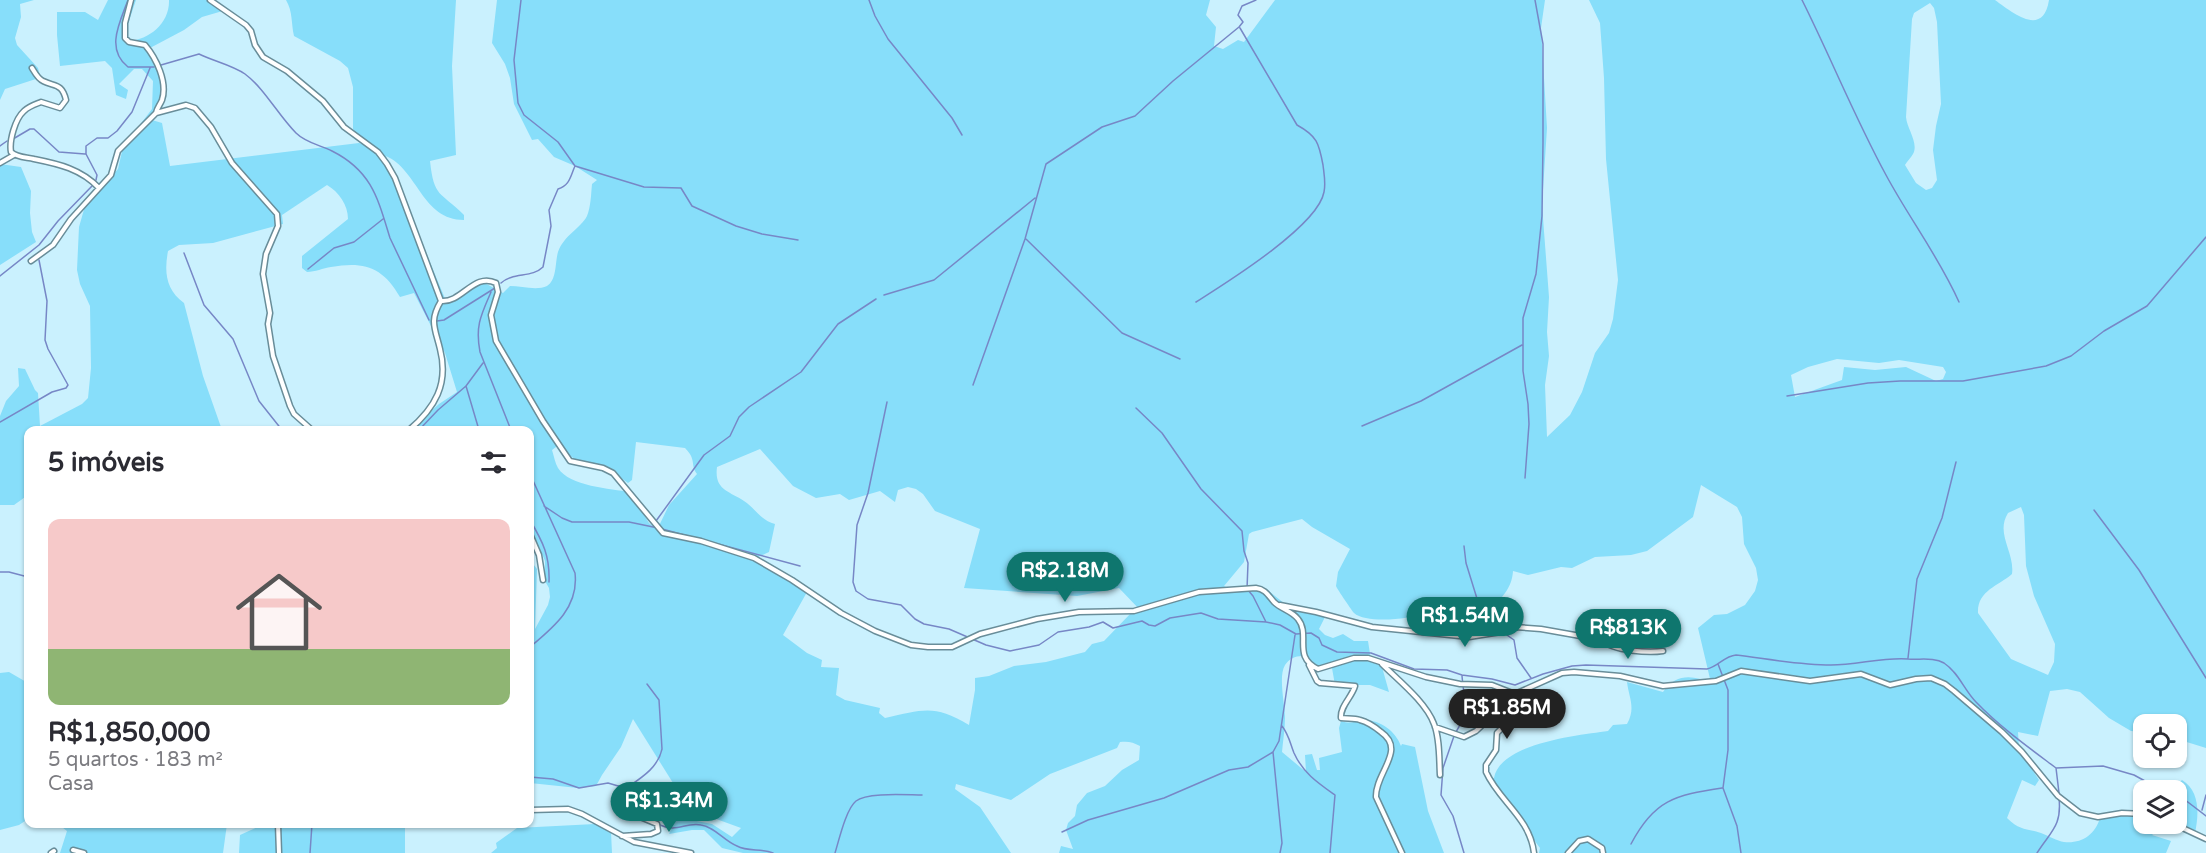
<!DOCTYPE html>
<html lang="pt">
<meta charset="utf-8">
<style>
body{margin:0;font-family:"Varela Round",sans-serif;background:#f2f2f3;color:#2b2b33;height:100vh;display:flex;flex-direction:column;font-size:22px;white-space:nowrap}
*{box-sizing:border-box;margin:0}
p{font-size:20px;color:#7c7c81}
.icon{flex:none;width:33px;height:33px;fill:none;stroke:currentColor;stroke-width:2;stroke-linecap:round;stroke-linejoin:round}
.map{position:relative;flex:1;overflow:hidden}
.sheet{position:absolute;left:24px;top:426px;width:510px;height:402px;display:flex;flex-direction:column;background:#fff;border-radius:12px;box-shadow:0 2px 4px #0004}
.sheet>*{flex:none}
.buttons{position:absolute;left:2133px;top:714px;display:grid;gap:12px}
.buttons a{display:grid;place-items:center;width:54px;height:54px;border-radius:12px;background:#fff;box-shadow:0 2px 4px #0004;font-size:30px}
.price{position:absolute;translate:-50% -51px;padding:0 14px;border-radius:21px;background:#0f766e;color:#fff;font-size:20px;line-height:39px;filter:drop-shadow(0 2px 3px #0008)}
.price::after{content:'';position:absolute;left:50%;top:36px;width:18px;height:14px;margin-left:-9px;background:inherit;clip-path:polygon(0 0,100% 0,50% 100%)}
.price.selected{background:#222;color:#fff}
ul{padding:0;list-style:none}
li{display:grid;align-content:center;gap:12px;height:318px;padding:0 24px}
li+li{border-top:2px solid #e1e1e2}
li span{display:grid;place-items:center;height:186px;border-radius:12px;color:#555}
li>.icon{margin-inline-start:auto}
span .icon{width:108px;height:108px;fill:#fffc;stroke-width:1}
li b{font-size:26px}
h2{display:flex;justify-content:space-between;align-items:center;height:72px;padding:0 24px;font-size:26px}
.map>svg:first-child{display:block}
.green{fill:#87defa;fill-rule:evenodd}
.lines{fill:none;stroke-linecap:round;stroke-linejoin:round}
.stream{stroke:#7787c6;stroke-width:1.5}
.minor-casing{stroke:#698d99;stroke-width:7}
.minor{stroke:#fff;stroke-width:4}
</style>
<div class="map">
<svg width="2206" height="853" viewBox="0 0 2206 853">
<rect width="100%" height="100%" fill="#caf1fe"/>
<path class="green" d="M0,0H34L20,4L21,17L15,38L17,45L38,68L40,76L39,78L5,89L0,100Z
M108,0H136L125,33L129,41C149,40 170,23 169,0H213L226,10L202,17L184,30L150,48C164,79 177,90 152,120L162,123L170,166L359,143L365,145L353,129V87L348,68L340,61L294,36C291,23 293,12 286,0H456L452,66L456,155L430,161C434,198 440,191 464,215V220C422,220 418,170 386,156L446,301C449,300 453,300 456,298C467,290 464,282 481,281L503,293L510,286C521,286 537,291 547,286C557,280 555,262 558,252C564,235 581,228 587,216C591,206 591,194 592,184L597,180L575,166L554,157L538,139L532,140L514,104L510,78L505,64L492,43L497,0H1210L1206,15L1216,27L1214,46L1223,49L1238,40L1244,42L1275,0H1545L1541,28L1547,128L1542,205L1549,297L1547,332L1549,356L1545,385L1547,437L1570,415L1582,392L1595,353L1609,333L1613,319L1618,280L1606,159L1604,78L1600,23L1589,0H1995C2013,13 2043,38 2049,0H2206V748L2177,739L2176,724H2144L2143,732L2131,731L2109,718L2080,692L2067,689L2050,691L2038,736L2018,732L2019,749L2039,780L2035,786L2022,780L2007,818C2020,831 2026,828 2041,833C2049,836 2057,841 2064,842C2081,844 2095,835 2100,818L2120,814L2143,815L2144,824H2163L2152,835L2171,841L2166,853H1539L1540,848L1537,844L1490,779L1494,778C1500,743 1580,735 1608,731L1613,725L1627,724C1636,708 1629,698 1627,682L1663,692C1676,673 1693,675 1711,683L1698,628L1714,615L1727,614L1745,605L1755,591L1758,580L1756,568L1744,544L1742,517L1737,507L1701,485L1693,517L1647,551L1631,555L1595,557L1572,568L1561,567L1528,575L1513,571C1512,589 1501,598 1490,610L1464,606L1423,610L1424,614C1410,619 1366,624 1354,613C1353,612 1337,589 1336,586L1338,572L1350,549L1312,527L1302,519L1252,532L1249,534L1244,562L1224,586L1228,588H1265L1285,604L1317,609L1326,615L1319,629L1325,635L1333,638L1343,634L1354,641H1368L1371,660L1382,667L1389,692L1370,685H1335L1332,668L1318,669L1302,656C1295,656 1289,659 1285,665C1278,677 1285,704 1285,718C1285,729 1283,740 1282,752L1306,772L1305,755L1312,754L1317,770H1320L1319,758L1342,752L1339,728L1341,721C1353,725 1354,720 1364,720C1381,720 1396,732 1401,746L1402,744L1415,747L1428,811L1444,853H1059L1061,846L1073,849L1066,830L1068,823L1075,816L1077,805L1087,793L1105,786L1122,770L1139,760L1140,746C1133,742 1128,741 1120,742L1117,748L1050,774L1011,800L956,784L955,789L980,807L1011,853H743L722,848L704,830H692L669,834L676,817L712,824L732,837L741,828L708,816L683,799L633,719L621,747L602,775L596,786L578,788L530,783V560L537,569L535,629L548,605L550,597L549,588L545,581V561L539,547L530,532V430H409L439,404L457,392L445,353L414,293L400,297C383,267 364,261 331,267C323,268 315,272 307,272L302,268V256L348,219C348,205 339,192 327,185L282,215L283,224L213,243L179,245L168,251C164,273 166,290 184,303L203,376L222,430H28V495L14,505H0V416L6,401L19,386L18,368L25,369L35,390L38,393L40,426L82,404L88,398L91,368L90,306L80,284L77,270L79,227L85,206L118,169L123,147L152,109L153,81L142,69H134L119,84L128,90L126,99L116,95L112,68L105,61L60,66L57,35V12H85L98,20ZM1930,3L1934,8L1937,22L1941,104L1936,126L1933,150L1937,180L1932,188L1926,190L1916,183L1905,165C1907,161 1911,158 1913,154C1919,143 1907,129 1906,117L1912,19L1914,13ZM1837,359L1879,363L1899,360L1943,367L1946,372L1943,379L1936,381L1906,367L1875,370L1844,367L1842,380L1795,397L1791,375L1808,367ZM636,442L685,448C697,460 690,465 697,474L669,505L657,530L649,523L630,492C611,489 569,486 558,468C555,463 554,456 552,450L560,444C573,464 585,462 606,470C614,473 621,478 628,483L632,480ZM760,449L793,486L816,498L840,494L849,500L880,491L895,502L898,490L908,487L916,489L923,494L935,511L980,529L964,588L1077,596L1119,588L1141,611L1132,612L1104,641L1092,644L1085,652L1046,662L1014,666L989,676L975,678V690L969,725C934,704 923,710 885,718L879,713L880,708L845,700L836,695L839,668L821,667L822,660L807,653L783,635L807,592L756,558L769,552L775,524C760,520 755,508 744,501C729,491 714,490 717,467ZM2021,507L2024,515L2026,566L2034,596L2055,644L2054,662L2048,675L2011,659L1978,613C1977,591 1998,586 2012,574C2015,552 1995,534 2008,513Z
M0,164L21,167L31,191L30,213L32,232L36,242L0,265Z
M9,672L28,683V819L19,825L0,830V673Z
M2182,780C2200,791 2199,814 2195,833L2176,824V790H2155L2174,788Z
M58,824H227L223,853H60L67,831Z
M264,824H405V853H239L240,835Z
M595,824L611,832L612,853H491L497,848L496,843L517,828Z"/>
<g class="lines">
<path class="stream" d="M128,0C120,22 105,49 128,67H154
M521,0L514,60L518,103L524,115L558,142L575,166L644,187L681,188L692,206L736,226L762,234L798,240
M869,0L875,16L888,39L952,118L962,135
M1802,0C1831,58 1855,118 1886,175C1909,218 1939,257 1959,302
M161,65L199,54C213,61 232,65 245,74C265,89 278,115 296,133C306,143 320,145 332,151C372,171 378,199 390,238L429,320
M13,139L30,129H34L59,152L85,154
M0,146L7,141
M96,180L97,175L86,154V146L97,138H108L117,131L132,112L150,68
M1026,239L1122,333L1180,359
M184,253L204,305L233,339L259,401L282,430
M308,269L334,248L354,242L383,219
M0,276L39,245L58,221L92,186
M501,283C513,272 532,278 543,267L551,226L549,210L558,189C570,185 570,177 575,166
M491,292C481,315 475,326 480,352L511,430
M884,295L934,280L1035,198
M1196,302C1226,283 1318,226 1324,192C1326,183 1324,174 1323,165C1319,143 1317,136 1297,125L1240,28
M437,321L444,320L495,288
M973,385L1025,239L1046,164L1102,127L1135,116L1173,81L1239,27L1243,22L1238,15L1242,6L1256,0
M466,386L479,430
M1787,396L1868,383L1900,381H1963L2046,366L2071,356L2104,331L2147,306L2206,237
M887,402L868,493L857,525L853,582L856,591L868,599L901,605L915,619L924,624L949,629L986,645L1010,651L1039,645L1058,632L1089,627L1103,622L1113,628L1142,621L1149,625L1155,626L1170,618L1201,613L1218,619L1266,622L1280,625L1296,634L1311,633L1319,638L1322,645L1337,652L1371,653L1414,669L1447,670L1462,675L1492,679L1515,685L1543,674L1572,666L1586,665L1707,669C1718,667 1724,656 1736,655C1768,659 1799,665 1831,665C1857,665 1883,657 1908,659C1920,660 1934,657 1944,663C1959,673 1964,690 1976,702C2000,727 2028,747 2056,768L2103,766L2134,775L2156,787L2175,790
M1136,408L1162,433L1201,489L1242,531L1244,551L1248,563L1247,589L1253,596L1266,622
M0,422L52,392L66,388L68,385L48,349L45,340L47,301L39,260
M1362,426L1421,401L1522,345
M419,430L438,410L466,386L483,363
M530,474L575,573C579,607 554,627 530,647
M1525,478L1529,424L1528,404L1523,371V318L1536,274L1542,216L1543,142V44L1535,0
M544,506L562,518L572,522H629L658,528
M2094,510L2139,570L2206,678
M530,520C543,542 550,556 549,582
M656,521L704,455L730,436L739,417L749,407L801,372L838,324L876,299
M662,529L800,566
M1464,546L1466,563L1483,618L1488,625L1500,631
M0,572H9L28,577
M1504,633L1514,640L1517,658L1531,678
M1908,658L1917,579L1942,518L1956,462
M1718,664L1728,690V750L1723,788L1737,826L1741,853
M1282,726C1289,735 1290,743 1294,753C1303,773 1318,783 1335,795L1330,853
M1456,732C1469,711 1464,699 1462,676
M1454,736L1443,768L1441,795L1453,816L1464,853
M2056,768L2059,793
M530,777L553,779L579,788L608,783L625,788
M625,789C641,778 658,768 662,749L659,700L647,684
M626,790L632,805
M2176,793L2206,816
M2202,810L2206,795
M636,813L653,821
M660,825C677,833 685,822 701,825C715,827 724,841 737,846C748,852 761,848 773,853
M1062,832L1088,820L1164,798L1229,770L1248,767L1273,752
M1631,844C1654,800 1675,795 1722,788
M310,853L312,824
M835,853C839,840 846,809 856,801C867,792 907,795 922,795
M1280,853L1282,843L1273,752L1279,741L1295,635
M2037,853C2051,831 2062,826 2059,798"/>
<g class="minor-casing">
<path id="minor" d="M131,0L125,23V38L129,42L145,45C156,58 168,82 162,100C160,105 157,108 156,113L186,105L195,108L211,127L232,163L277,214L278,226L266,254L263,274L270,313L268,324L273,356L290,406L294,414L312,430
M210,0L246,25L251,31L255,45L263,57L287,71L323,101L344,127L378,152L387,164L395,178L441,301C462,303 474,272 496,283L498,292L491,315L496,341L543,421L570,461L603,468L613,473L663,533L701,541L754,558L792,580L841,613L875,631L911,645L928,647H952L980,634L1037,619L1079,612L1134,611L1199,592L1256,588C1265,589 1268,595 1274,602C1281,609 1292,611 1298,619C1311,635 1292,657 1318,669L1354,658H1368L1426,677L1460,684L1492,685L1515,694L1562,673L1574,672L1620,676L1663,686L1716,681L1741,671L1810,681L1861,674L1890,685L1916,679L1931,678L1945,684L1954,691L2002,732L2022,752L2058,796L2080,813L2098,817L2122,813L2144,814
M32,68C35,73 38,79 43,81C55,87 62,83 66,100L60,108L41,102C36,104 29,106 24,111C15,119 9,141 11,152C18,158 26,157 34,159C59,164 81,169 99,188
M0,163L14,155
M31,261L53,245L71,219L111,175L118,151L156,113
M409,430C435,408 449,384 440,349C435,328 429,321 441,301
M530,534L539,555L543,580
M1280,605L1316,612L1372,627L1469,637L1507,631L1515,627L1541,629L1603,640L1630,643L1639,641L1648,635
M1604,641C1613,651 1649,653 1663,651
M1382,664C1398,680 1426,702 1434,724C1440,739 1439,759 1440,775
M1309,665L1317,681L1320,683L1355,686C1352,697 1340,706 1341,718C1347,719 1354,718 1360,720C1368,722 1375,727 1381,732C1407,750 1375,773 1376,797L1402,853
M1435,727L1464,737L1476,731L1491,717H1501L1512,720V724L1501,729L1497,733L1496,750L1486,765V772C1499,801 1530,818 1534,853
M530,810L568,809L582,814L634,842L691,853
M278,824L279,853
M2174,824L2206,839
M622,836L651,834L658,831L657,824L633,814L635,807L647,791
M73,850L84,853
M51,853L54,851
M1568,853L1579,841L1588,839L1602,848L1603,853"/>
</g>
<use href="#minor" class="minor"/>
</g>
</svg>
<div class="buttons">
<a><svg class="icon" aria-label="locate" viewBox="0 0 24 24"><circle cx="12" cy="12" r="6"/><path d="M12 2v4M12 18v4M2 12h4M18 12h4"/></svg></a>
<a><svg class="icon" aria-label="layers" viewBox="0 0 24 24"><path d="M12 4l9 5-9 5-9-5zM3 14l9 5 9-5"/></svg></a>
</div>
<b class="price" style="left:1065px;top:603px">R$2.18M</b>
<b class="price" style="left:1465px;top:648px">R$1.54M</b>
<b class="price" style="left:1628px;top:660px">R$813K</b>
<b class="price selected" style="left:1507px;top:740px">R$1.85M</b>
<b class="price" style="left:669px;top:833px">R$1.34M</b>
<section class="sheet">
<h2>5 imóveis<svg class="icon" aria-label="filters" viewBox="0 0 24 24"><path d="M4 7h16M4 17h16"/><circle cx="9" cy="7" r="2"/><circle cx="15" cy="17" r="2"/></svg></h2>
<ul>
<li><span style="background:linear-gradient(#f6c9c9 70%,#8fb573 0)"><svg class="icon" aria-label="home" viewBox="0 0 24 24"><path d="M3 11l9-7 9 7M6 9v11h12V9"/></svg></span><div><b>R$1,850,000</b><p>5 quartos · 183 m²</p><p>Casa</p></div></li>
</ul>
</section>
</div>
